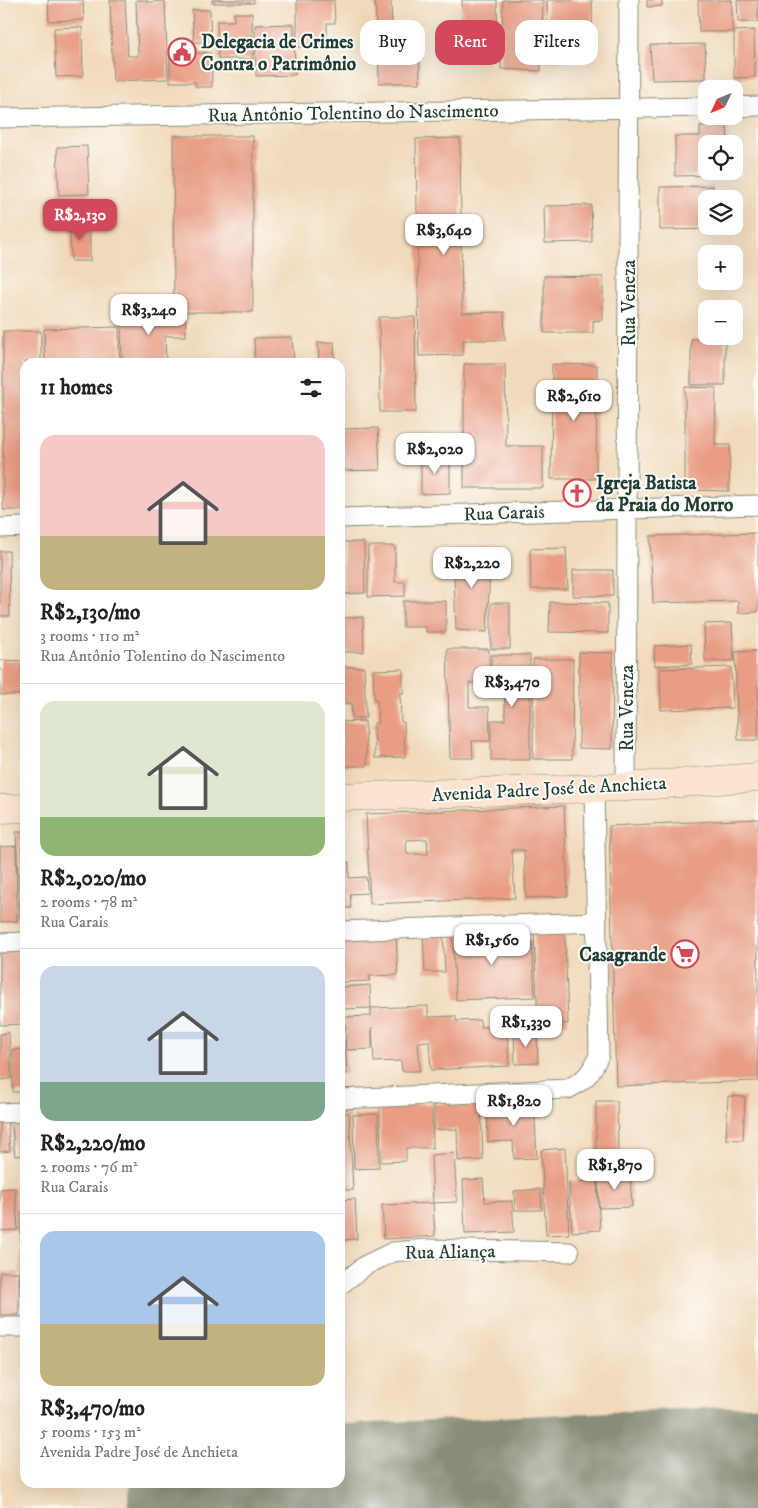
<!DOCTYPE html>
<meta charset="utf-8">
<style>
body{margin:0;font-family:"IM FELL DW Pica",serif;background:#f2f2f2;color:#222;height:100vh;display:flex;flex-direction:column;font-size:19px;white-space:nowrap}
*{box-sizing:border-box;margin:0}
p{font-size:16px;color:#767676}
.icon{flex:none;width:28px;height:28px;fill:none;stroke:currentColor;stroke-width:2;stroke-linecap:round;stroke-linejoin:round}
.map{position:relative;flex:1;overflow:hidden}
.sheet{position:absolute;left:20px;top:358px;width:325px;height:1130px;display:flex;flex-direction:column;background:#fff;border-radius:15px;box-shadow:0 5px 20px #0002}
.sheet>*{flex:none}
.hud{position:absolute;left:360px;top:20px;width:322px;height:45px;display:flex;gap:10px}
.needle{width:32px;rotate:227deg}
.buttons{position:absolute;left:698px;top:80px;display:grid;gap:10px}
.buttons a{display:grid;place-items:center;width:45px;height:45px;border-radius:10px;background:#fff;box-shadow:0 5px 20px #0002;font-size:25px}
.price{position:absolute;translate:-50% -42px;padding:0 11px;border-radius:10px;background:#fff;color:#222;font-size:16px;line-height:32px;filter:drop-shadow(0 1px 2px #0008)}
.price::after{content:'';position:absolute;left:50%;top:30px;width:15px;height:11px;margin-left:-8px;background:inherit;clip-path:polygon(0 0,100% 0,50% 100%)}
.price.selected{background:#d1495b;color:#fff}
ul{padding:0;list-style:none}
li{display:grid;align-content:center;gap:10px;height:265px;padding:0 20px}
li+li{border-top:1px solid #e0e0e0}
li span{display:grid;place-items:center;height:155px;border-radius:15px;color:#555}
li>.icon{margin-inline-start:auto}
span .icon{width:90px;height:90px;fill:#fffc;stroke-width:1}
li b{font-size:21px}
h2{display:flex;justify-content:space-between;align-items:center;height:60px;padding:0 20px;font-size:21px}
.chip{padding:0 18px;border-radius:15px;background:#fff;box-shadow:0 5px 20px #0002;font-size:18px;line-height:45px}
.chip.selected{background:#d1495b;color:#fff}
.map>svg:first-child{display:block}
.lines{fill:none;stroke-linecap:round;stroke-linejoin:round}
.runway{stroke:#888c78;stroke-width:155}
.building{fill:#e89d84;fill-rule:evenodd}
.street-casing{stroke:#888c78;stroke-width:21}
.secondary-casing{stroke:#888c78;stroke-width:29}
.street{stroke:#fff;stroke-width:19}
.secondary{stroke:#fce5d0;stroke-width:28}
.labels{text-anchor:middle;stroke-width:4;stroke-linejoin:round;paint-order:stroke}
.poi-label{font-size:19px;font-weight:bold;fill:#1f3d34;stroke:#fdfcf7;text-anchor:start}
.street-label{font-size:19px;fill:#1f3d34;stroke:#fdfcf7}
</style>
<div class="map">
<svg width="758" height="1508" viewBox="0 0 758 1508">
<rect width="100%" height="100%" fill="#fdfcf7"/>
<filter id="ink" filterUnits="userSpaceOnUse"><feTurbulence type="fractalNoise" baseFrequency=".02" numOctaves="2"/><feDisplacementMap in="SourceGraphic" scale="10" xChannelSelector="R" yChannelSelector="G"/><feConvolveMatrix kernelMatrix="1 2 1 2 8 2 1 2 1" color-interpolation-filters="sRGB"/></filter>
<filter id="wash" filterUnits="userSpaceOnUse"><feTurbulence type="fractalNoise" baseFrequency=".0096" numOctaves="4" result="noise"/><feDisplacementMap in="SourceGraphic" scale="20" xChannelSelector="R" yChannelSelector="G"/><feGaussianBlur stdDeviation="1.12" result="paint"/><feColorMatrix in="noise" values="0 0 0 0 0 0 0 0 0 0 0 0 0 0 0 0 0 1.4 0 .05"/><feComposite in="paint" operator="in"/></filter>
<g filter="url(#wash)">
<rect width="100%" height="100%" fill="#f1dabb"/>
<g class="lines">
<path class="runway" d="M205,1508L758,1483"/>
</g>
<g id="blocks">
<path class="building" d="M48,0H83L84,20L49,21Z
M110,0H125L128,56H138L136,0H147V2L165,1L168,79L113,81Z
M212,0H254V3H212Z
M297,0H334L335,23H327V46L297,47Z
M375,0H391L392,30H376Z
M462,0H497L498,55H463Z
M503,0H543L541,71L501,69Z
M547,0H592L593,60L548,61Z
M647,0H662V6L647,7Z
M698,0H732V32H699Z
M737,0H758V22H738Z
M192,10H210L211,42H194Z
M234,13H252L253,59H218L217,21H234Z
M294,24L295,75L256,76L255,25Z
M82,27L83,76L56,77L54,28Z
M754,30L755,77L734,78V31Z
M419,34L420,83H379L378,35Z
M705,44L706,79L652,80L650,45Z
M196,48V53H211L212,87H196L195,82H170V49Z
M700,126H727L728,144H706V171H728V175L675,176V136H700Z
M173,136H253V312H174Z
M460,138L462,313L504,312L505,340H463V355L419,356L416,139Z
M87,146L89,194L59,195L57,147Z
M713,186V199H706V226H714V229L660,230V187Z
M591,205L592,242L545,243L544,206Z
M70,222H90V261H71Z
M544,276L603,277V320L593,321V333H544Z
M185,314L186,336H165L166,362H122L121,316Z
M379,317H415L416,412H380Z
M119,327L120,362H45L44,329Z
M3,331H41V362H25V510H3Z
M292,337L294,362H255L254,338Z
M691,339H725V385H691Z
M334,342L335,362H319L318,343Z
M464,364H505L506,446H543V488H464Z
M552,364L597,365L596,479H551Z
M685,387L716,388L715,445H730L729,491L685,490Z
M378,428L380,470L340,471V429Z
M421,457H450V493L421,494Z
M758,533V612L738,613V601L653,603L650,536Z
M343,542H364L365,593L343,594Z
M368,546H395V582H405V596L368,597Z
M566,548L568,589H531L530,549Z
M453,549H491L487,632L456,630Z
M0,551H9L10,616H0Z
M573,570H613V596H573Z
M403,601H446V632H426V627H403Z
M550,602L608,603V633L549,632Z
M491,603H510V649H491Z
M363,617L364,652H342V618Z
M732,623L734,661H705L704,624Z
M691,644L692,664L655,666L654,646Z
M447,649H489V683H469V707H489L490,741H472L473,758H450Z
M758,651V740H738L735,652Z
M579,652L613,653L612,749L579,748Z
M491,655H530V760H491V720H505V683H491Z
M533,659H573L572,759H533Z
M0,660L25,661V695H0Z
M340,667H364L366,718H352L351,703L340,704Z
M731,667L733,708L661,710L660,669Z
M403,669V693H400L401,722H404L405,757L375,758L374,723H378L377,699H374L373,670Z
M365,721L367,766H340V722Z
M564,806L568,896L526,898L524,850H512L515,898L370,904L366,814ZM427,839L428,854H407L406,840Z
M758,819V1081L616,1086L609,826Z
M16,832H25V918H20Z
M16,846L17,921L0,922V847Z
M340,862H349V878L366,877L368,893L350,894L351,908H340Z
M504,929L505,942L532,941L535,997L456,1000L452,932Z
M560,930L565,936L568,1024H538L534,932Z
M443,933L445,972H425L423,934Z
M396,935L398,975L369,976L370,981L341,982L340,937Z
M25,950V1024L0,1025V951Z
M370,985L371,1008L428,1006V1017L456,1016V1021L480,1020L481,1027L507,1026L509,1066L431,1070L429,1041L418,1042L420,1071H402L401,1061L374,1062L372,1027V1049L346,1050L345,1017L371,1016V1008L343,1009L342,987Z
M514,1032H537L538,1063L515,1064Z
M9,1033L11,1079L0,1080V1034Z
M340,1041H345L347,1074H340Z
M25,1049V1092H13L12,1050Z
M728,1096L745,1097L743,1140L726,1139Z
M534,1101L537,1158L514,1159L513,1141L488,1142L487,1103Z
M596,1101H617L618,1152H596Z
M481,1103L483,1160L458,1161L457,1129L435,1130L434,1104Z
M432,1104L433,1148H406V1161L381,1162L380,1105Z
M340,1113H349L353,1190H340Z
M378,1114L379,1168L354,1169L353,1115Z
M7,1118L10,1151L0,1152V1119Z
M25,1118V1155L15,1156L11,1119Z
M565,1148L569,1234L546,1235L541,1150Z
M454,1153L457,1202L433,1203L431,1155Z
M630,1174L632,1207L599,1208L598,1176Z
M483,1179L485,1202L512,1201L514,1232L465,1234L463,1180Z
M597,1181L600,1230L572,1232L569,1182Z
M15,1188L18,1230L0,1231V1189Z
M541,1189L542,1210H515L514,1191Z
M355,1199L357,1239L340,1240V1200Z
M433,1203L435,1236L384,1239L382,1205Z
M21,1212H25V1285H20Z
M0,1272H19V1315H0Z"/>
</g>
</g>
<g filter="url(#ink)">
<use href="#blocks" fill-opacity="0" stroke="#888c78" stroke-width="1"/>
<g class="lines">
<g class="street-casing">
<path id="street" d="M734,107L758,106
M0,118L706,107
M340,518L758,505
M0,528L25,527
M626,787L629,0
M340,931L597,922
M0,943L25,942
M340,1099L568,1089C586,1079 591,1074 599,1055L594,788
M0,1113L25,1112
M340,1285L366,1265L393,1252L426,1249L569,1252
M0,1327H25"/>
</g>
<g class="secondary-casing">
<path id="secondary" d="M340,797L626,787L758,777
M0,809L25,808"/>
</g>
<use href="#street" class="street"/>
<use href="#secondary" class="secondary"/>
</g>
</g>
<defs>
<g id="civic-ring" transform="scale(1.4375)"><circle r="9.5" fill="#fdfcf7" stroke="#d1495b" stroke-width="1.5"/><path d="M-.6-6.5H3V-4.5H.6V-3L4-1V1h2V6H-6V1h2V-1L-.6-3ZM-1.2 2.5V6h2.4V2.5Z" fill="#d1495b"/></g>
<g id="church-ring" transform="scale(1.4375)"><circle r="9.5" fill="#fdfcf7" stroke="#d1495b" stroke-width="1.5"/><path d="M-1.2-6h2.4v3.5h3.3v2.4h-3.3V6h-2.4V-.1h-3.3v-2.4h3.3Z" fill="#d1495b"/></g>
<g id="supermarket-ring" transform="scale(1.4375)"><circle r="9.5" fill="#fdfcf7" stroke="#d1495b" stroke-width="1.5"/><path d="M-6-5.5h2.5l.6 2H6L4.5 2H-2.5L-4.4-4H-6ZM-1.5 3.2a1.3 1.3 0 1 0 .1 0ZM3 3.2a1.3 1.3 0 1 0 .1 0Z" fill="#d1495b"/></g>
</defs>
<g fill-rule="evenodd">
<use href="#civic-ring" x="182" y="52"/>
<use href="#church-ring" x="577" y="493"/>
<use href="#supermarket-ring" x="685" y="954"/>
</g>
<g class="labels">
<g class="poi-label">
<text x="201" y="48">Delegacia de Crimes<tspan x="201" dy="22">Contra o Patrimônio</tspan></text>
<text x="596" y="489">Igreja Batista<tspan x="596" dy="22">da Praia do Morro</tspan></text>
<text x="666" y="961" text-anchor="end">Casagrande</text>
</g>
<g class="street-label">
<text transform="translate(353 112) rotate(-1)" y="7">Rua Antônio Tolentino do Nascimento</text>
<text transform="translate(628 303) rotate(-90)" y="7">Rua Veneza</text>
<text transform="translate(504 512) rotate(-2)" y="7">Rua Carais</text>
<text transform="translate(626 708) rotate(-90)" y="7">Rua Veneza</text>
<text transform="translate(549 788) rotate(-3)" y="7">Avenida Padre José de Anchieta</text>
<text transform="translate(450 1251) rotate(-1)" y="7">Rua Aliança</text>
</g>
</g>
</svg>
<div class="buttons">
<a><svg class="needle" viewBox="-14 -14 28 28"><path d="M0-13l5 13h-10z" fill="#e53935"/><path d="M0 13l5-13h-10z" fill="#767676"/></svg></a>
<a><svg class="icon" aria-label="locate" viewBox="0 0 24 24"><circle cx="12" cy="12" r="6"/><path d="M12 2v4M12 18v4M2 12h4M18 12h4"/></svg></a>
<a><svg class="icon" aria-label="layers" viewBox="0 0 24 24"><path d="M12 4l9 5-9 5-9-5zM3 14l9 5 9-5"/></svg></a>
<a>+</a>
<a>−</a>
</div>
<b class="price selected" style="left:80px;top:241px">R$2,130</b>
<b class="price" style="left:444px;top:256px">R$3,640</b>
<b class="price" style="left:149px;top:336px">R$3,240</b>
<b class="price" style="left:574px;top:422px">R$2,610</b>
<b class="price" style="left:435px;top:475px">R$2,020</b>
<b class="price" style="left:472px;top:589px">R$2,220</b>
<b class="price" style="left:512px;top:708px">R$3,470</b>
<b class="price" style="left:492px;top:966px">R$1,560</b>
<b class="price" style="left:526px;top:1048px">R$1,330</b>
<b class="price" style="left:514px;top:1127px">R$1,820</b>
<b class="price" style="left:615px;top:1191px">R$1,870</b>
<div class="hud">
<a class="chip">Buy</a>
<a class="chip selected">Rent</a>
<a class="chip">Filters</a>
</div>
<section class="sheet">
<h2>11 homes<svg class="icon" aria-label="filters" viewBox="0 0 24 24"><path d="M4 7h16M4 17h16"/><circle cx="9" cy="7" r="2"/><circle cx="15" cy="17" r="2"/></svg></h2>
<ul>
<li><span style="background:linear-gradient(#f6c9c9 65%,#c2b280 0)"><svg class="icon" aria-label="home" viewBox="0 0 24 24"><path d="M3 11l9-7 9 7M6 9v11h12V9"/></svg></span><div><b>R$2,130/mo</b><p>3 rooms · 110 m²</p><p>Rua Antônio Tolentino do Nascimento</p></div></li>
<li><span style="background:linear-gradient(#dfe7d0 75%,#8fb573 0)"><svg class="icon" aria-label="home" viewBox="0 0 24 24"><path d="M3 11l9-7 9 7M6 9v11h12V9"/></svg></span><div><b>R$2,020/mo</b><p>2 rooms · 78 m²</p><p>Rua Carais</p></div></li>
<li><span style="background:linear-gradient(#c9d6e8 75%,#7fa58c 0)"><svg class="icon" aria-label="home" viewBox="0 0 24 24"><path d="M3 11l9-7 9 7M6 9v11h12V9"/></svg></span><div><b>R$2,220/mo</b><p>2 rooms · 76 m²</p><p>Rua Carais</p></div></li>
<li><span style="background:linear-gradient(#a9c7e8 60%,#c2b280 0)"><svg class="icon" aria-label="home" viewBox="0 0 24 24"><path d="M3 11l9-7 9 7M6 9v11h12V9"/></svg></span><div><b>R$3,470/mo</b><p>5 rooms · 153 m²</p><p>Avenida Padre José de Anchieta</p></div></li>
</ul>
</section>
</div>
